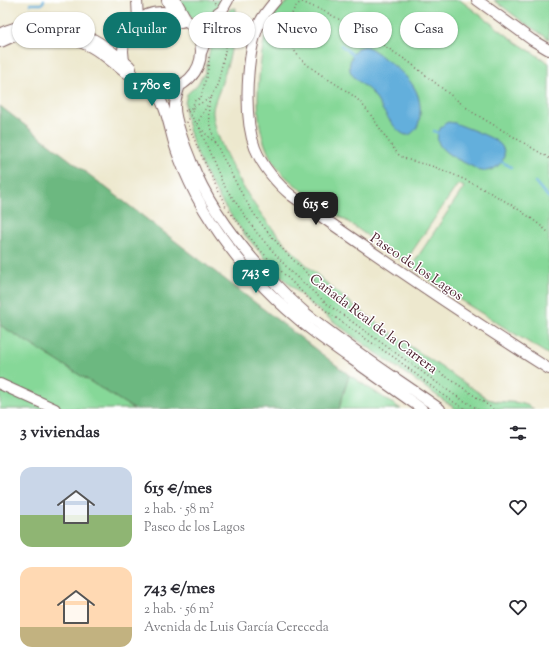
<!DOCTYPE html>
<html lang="es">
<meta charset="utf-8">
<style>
body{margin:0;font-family:"Sorts Mill Goudy",serif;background:#f2f2f3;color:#2b2b33;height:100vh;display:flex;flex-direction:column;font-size:15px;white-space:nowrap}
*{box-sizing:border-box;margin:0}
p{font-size:13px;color:#7c7c81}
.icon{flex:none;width:22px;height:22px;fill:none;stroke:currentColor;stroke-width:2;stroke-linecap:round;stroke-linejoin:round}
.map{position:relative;height:409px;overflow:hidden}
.sheet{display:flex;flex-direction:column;background:#fff;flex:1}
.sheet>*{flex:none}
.top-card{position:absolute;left:12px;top:12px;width:525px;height:36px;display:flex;gap:8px}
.price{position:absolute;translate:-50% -34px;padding:0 9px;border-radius:8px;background:#0f766e;color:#fff;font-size:13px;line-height:26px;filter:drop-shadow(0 1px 2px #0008)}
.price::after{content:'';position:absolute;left:50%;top:24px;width:12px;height:9px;margin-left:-6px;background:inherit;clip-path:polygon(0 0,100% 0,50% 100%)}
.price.on{background:#222;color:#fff}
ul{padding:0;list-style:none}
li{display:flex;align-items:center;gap:12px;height:100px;padding:0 20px}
li span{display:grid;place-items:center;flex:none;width:112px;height:80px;border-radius:12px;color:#555}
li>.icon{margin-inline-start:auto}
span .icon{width:48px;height:48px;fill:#fffc;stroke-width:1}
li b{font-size:17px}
h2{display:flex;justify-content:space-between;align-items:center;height:48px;padding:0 20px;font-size:17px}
.tag{padding:0 14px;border-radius:18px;background:#fff;box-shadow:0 1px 3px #0004;font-size:14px;line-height:36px}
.tag.on{background:#0f766e;color:#fff}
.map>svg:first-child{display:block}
.green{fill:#86d898;stroke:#687c62}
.forest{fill:#6cb880;stroke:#5b6c56}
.water{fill:#63afdc;stroke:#566784}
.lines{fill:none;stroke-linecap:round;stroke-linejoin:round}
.stream{stroke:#63afdc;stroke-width:2.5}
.street-casing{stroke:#836564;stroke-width:12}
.highway-casing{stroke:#836564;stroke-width:20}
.path{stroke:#836564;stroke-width:1.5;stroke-dasharray:1 3;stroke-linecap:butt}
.street{stroke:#fff;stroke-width:10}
.highway{stroke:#fff;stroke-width:18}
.labels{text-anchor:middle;stroke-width:3;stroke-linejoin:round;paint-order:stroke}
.street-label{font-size:14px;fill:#4a1f2b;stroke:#fff}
</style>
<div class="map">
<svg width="549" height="409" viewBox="0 0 549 409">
<rect width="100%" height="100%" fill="#fff"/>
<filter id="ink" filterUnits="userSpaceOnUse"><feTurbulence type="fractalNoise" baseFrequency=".025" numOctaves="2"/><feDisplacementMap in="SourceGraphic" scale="8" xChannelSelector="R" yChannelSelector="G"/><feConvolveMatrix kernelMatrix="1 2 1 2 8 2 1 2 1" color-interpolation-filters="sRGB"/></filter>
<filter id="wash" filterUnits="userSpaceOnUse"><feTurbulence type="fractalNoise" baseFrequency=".012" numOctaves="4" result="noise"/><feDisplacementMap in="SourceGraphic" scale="16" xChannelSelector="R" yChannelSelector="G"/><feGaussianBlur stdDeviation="0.9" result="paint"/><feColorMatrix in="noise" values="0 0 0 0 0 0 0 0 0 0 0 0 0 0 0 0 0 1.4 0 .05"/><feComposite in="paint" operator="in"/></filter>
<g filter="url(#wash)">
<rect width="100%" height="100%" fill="#ede8ce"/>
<path class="green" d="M176,0H221L218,6L215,10L216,12C211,14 206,18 201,19C190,20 182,8 176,0Z
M291,0H460L516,42L549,63V355L457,298L411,267L464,187L458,184L405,262C398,259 392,253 385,249C373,240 361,231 348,222C326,207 301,192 282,173C254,143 256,97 261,60C264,35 268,13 291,0Z
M494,0H549V39L523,22Z
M236,8C236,33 230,59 222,82C220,92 212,104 213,114C215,132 224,151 233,168C285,273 395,334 488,399C504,405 518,398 534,409H456L358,340L309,303L277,272L245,235L223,204L207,176L194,147L185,114V103L187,94L197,85L205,72L212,39L230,9Z
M0,325L134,409H0Z
M349,375L401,409H339Z"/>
<path class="forest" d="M0,106L349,375L339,409H134L0,325Z"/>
<path class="water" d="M365,46C373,49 379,54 385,59C408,76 425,91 419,122C418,127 413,134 408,135C397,137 380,105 375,97C369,87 357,83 351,73C347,65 352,54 357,48Z
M448,122L455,123C466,128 492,136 500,144C512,157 496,173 481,171C478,171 475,168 473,167C460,160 433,151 438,133C440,128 443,124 448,122Z"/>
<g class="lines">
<path class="stream" d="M30,4H42L44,0
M341,45L354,56
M434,131L441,134
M500,161L511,167
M535,182L549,198"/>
</g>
</g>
<g filter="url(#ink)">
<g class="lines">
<g class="street-casing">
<path id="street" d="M137,0L138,21
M276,0C270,7 264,14 260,22C246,54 243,116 255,148C262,166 278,185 292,196C377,256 462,314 549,369
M477,0L532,40L549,50
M123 51a39 39 0 1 1 78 0a39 39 0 1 1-78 0Z
M189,23C201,23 211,20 220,12
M201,53L208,35L228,0
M180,85C178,92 175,99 175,106C174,118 186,149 191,161C208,205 238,244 270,278C282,291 294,303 307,314C349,348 396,378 440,409
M152,88C169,106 169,133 178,155C185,174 194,193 204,210C229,251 262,289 299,320C315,334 333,346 350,358C374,375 398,392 422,409
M0,384L55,409"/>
</g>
<g class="highway-casing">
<path id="highway" d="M171,0L181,18
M0,38C10,33 21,29 33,28C52,27 75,34 92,43C105,50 116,60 127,69"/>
</g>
<path class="path" d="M212,0L215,4
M209,57L208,69L201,98L194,101L192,114L187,122L197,146L226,207
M211,98C206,126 215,143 228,167C237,185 247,205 260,222C321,302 413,351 493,409
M187,110L211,98L218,83L232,19L230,16
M185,111L187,110L199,127L223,184L257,233L292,273L326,303L453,394L478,409
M197,124L209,102
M200,128L216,144
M549,158L472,112L409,62L377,41L326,12L302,2C294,5 292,13 290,21C279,63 336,78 359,101C375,117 384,138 399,155C411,163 426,163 440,169C475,183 521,207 549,233
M229,211L260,250L307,297L360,335L395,358L444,396L465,409"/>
<use href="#street" class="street"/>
<use href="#highway" class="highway"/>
</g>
</g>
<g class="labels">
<g class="street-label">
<text transform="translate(417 266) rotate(34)" y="5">Paseo de los Lagos</text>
<text transform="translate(374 323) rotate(37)" y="5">Cañada Real de la Carrera</text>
</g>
</g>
</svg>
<b class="price" style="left:152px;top:107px">1 780 €</b>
<b class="price on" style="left:316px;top:226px">615 €</b>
<b class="price" style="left:256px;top:294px">743 €</b>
<div class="top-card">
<a class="tag">Comprar</a>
<a class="tag on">Alquilar</a>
<a class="tag">Filtros</a>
<a class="tag">Nuevo</a>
<a class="tag">Piso</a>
<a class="tag">Casa</a>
</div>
</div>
<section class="sheet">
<h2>3 viviendas<svg class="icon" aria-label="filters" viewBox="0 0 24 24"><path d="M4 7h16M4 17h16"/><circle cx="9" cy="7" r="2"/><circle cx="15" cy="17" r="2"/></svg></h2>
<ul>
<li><span style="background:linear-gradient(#c9d6e8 60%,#8fb573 0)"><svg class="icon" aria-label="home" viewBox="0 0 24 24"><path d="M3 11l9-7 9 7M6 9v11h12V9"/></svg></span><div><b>615 €/mes</b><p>2 hab. · 58 m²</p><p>Paseo de los Lagos</p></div><svg class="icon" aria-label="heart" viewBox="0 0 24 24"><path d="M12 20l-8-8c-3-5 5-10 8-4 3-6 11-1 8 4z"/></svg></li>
<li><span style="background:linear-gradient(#ffd9b3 75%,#c2b280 0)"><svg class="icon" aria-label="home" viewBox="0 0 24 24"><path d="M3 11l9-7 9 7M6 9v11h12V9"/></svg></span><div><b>743 €/mes</b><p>2 hab. · 56 m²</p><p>Avenida de Luis García Cereceda</p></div><svg class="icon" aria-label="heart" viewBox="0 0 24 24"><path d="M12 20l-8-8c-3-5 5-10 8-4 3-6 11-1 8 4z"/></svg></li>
</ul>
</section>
